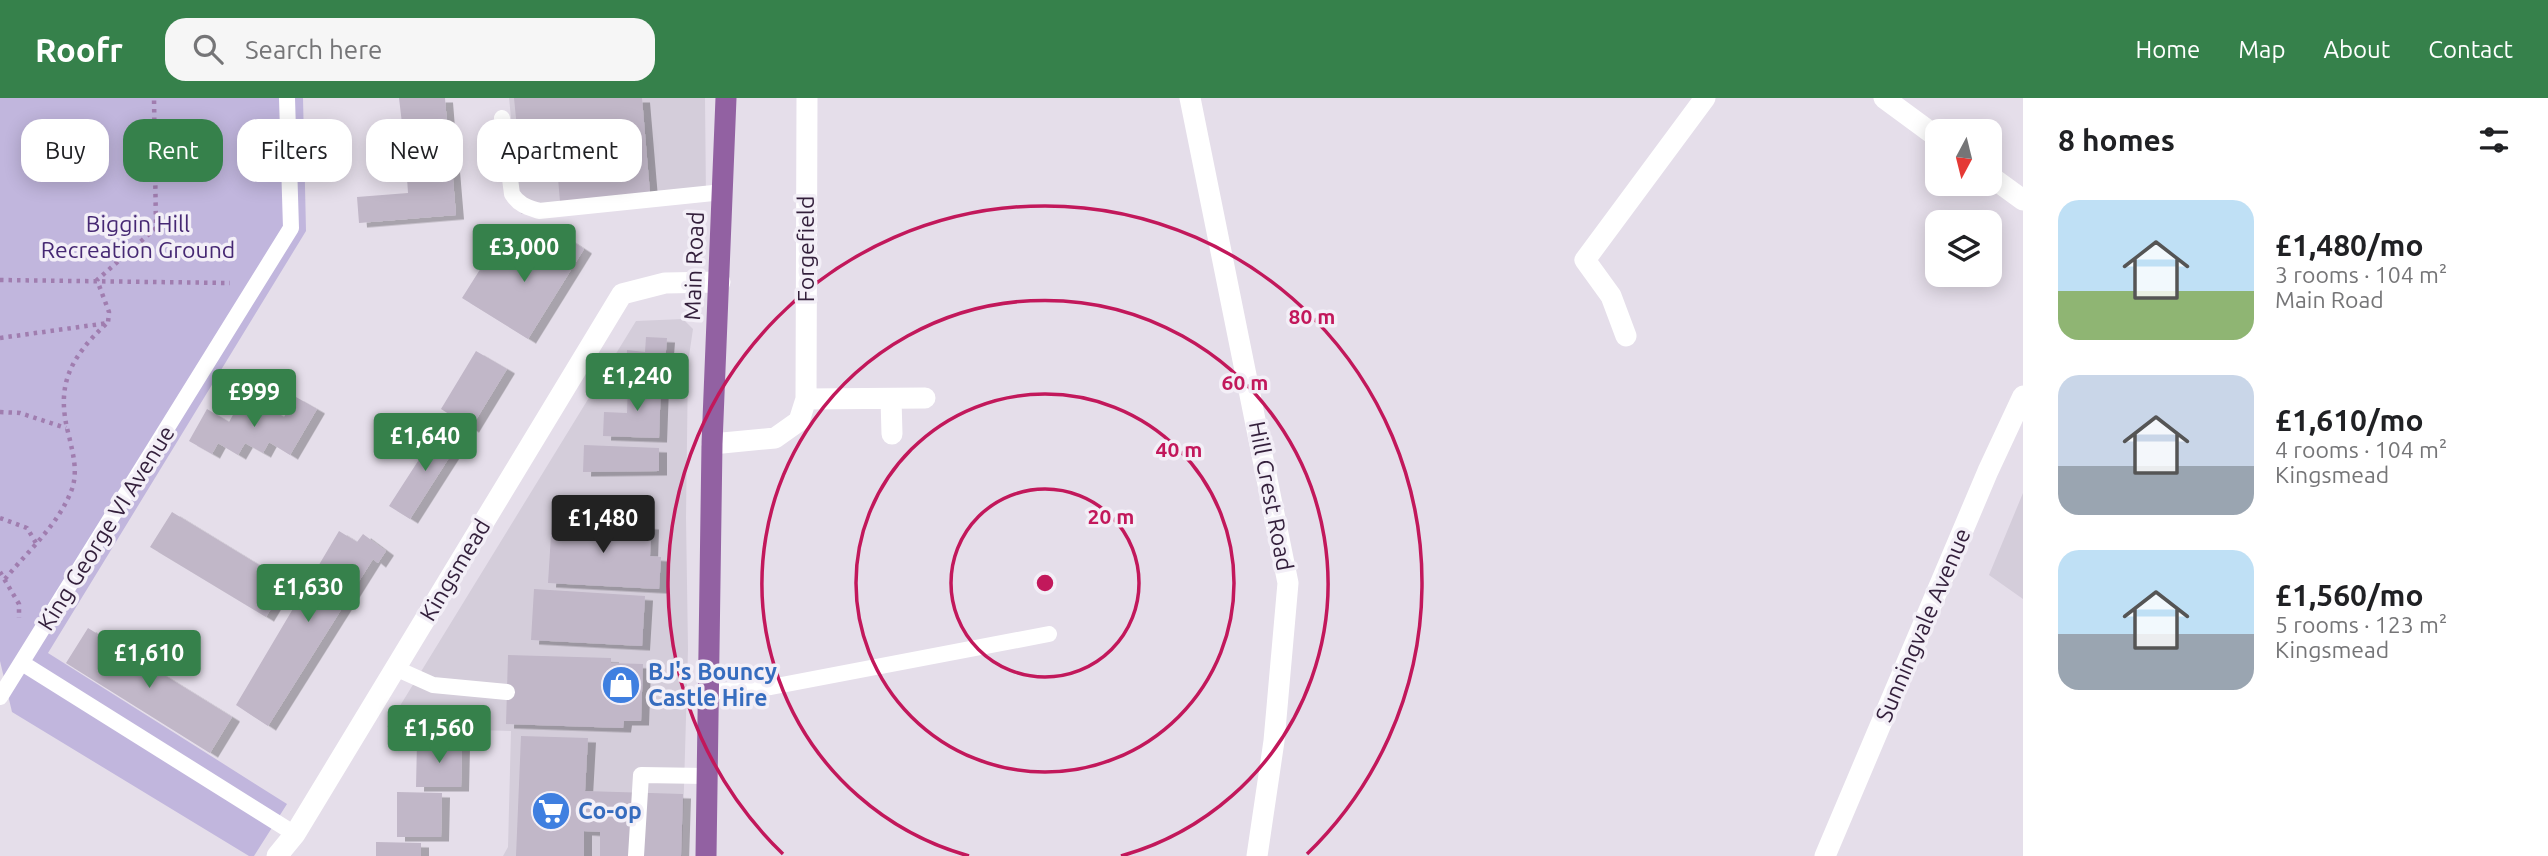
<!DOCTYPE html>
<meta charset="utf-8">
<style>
body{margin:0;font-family:Ubuntu,sans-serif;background:#f6f6f6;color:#202124;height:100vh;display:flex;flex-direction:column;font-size:26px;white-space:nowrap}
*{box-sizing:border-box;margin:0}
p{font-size:23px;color:#757577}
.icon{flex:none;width:38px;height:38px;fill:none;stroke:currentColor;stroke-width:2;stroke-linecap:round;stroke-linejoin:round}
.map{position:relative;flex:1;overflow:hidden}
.panel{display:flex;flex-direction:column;background:#fff;width:525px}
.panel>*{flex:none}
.guide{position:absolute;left:21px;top:21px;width:665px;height:63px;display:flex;gap:14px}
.needle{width:46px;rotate:187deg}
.controls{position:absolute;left:1925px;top:21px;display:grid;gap:14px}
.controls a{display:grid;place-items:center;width:77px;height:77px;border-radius:14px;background:#fff;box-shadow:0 4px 18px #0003;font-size:35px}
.price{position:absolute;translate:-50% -60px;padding:0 16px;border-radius:7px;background:#36814b;color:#fff;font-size:23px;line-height:46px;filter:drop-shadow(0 2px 4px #0008)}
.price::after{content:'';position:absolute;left:50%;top:42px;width:21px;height:16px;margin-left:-10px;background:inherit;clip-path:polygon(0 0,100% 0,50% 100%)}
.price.active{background:#222;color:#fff}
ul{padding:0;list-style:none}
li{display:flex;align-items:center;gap:21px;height:175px;padding:0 35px}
li span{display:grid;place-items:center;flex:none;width:196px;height:140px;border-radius:21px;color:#555}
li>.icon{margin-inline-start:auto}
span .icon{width:84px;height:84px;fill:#fffc;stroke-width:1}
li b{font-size:30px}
h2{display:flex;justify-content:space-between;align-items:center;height:84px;padding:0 35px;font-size:30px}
.tag{padding:0 24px;border-radius:21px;background:#fff;box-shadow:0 4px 18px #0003;font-size:24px;line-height:63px}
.tag.active{background:#36814b;color:#fff}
header{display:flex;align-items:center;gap:42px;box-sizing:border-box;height:98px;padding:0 35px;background:#36814b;color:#fff}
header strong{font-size:33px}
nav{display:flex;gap:38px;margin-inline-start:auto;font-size:24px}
.search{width:490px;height:63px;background:#f6f6f6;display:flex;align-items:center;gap:18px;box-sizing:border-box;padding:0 24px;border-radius:21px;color:#757577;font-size:26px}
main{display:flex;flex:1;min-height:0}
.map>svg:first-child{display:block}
.built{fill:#d4cdda}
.green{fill:#c1b6dd}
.building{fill:#c1b7c8;filter:url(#shadow)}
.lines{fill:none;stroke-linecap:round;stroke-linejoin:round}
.path{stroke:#a07daf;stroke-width:4.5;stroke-dasharray:3.5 5;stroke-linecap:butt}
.lane{stroke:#fff;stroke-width:16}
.street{stroke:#fff;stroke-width:21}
.primary{stroke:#9261a2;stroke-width:21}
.ring{fill:none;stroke:#c2185b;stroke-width:3.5}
.labels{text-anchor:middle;stroke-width:7;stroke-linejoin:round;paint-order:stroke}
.park-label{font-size:23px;fill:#462873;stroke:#f3eff7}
.street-label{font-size:23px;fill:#331f3b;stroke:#f3eff7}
.shop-label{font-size:23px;font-weight:bold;fill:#366cbe;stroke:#f3eff7;text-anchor:start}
.centre{fill:#c2185b;stroke:#f3eff7;stroke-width:3.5}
.ring-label{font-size:21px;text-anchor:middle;font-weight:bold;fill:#c2185b;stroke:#f3eff7;stroke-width:7;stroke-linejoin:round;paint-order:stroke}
</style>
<header>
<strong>Roofr</strong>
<div class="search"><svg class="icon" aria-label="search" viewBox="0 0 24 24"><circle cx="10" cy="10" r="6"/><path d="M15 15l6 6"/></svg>Search here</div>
<nav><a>Home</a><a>Map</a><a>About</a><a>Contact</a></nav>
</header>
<main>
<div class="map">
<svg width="2023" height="758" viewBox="0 0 2023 758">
<defs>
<filter id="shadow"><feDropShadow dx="8" dy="4.5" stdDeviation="0" flood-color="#0004"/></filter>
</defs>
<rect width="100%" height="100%" fill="#e5deea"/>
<path class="built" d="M509,0H705L706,103L521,116Z
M683,221L693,231L688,265L686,420L688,551L682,758H503L508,749L511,633L387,629L636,223Z
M2023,395V501L1989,477Z"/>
<path class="green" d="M0,0H303L306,133L48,555L287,706L254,758H249L12,614L0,563Z"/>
<path class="building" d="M399,0H445L448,38L423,40L424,49L405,51Z
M514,0H642L650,95L560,104L557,68L521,71Z
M426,63V71L452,69L456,117L359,125L357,99L408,95L406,65Z
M550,129L584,151L528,241L462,200L491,154L522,174Z
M646,239L667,240L664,278L626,276L627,252L645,254Z
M476,253L507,271L471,330L441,311Z
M628,283L661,285L659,340L603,338L604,314L627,315Z
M296,299L317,311L290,357L269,344L263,355L245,345L238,357L218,345L212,356L189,343L207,311L229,324L239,306L259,318L265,308L284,319Z
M440,329L461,341L410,421L389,408Z
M584,347L659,350V373L583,374Z
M172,414L287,484L266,519L150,449Z
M552,421L651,427L650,458L661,459L659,491L548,485Z
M339,433L357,444L363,436L386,453L378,465L373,461L268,628L236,607Z
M534,491L645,498L642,548L531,542Z
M88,530L232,619L210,655L66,565Z
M508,557L611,560V565L643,566L641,623H624L623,630L506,626Z
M521,638L588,640L585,693L683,696L681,758H600V734L584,733V758H516Z
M417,644L462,645L461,689H416Z
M397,694L442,695L441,739H397Z
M376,744L421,745V758H376Z"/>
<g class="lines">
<path class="path" d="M0,182L230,185
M0,240L108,225L109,214L97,182L156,130L154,0
M0,314L20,315L66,330
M0,420L27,430L36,445
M0,474L19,506V520
M5,481C28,453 59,426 72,391C78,373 73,356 69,338C55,287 70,260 107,225"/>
<path class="lane" d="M502,20L512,96C519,107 527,109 539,113L723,94
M22,565L295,736
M395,570L433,587L507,594
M708,594L771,589L1049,536
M0,599L291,130L287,0
M636,758L641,677L706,678"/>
<path class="street" d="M1190,0L1288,485L1274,643L1257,758
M1884,0L1937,39
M1990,78L2023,102
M1626,238L1611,198L1585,162L1705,0
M806,301L925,300
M891,301L892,336
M712,346L775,340L799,323L806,301L807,0
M277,758L295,736L622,196L665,185L720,184
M1825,758L1988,373L2023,298"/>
<path class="primary" d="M706,758L712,346L726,0"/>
</g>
<g class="ring">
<circle cx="1045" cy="485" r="94"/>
<circle cx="1045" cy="485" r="189"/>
<path d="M969 758A283 283 0 1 1 1121 758"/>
<path d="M783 756A377 377 0 1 1 1307 756"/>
</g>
<defs>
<g id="shop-disc" transform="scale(2.0125)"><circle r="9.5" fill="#3f7fe0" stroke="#f3eff7"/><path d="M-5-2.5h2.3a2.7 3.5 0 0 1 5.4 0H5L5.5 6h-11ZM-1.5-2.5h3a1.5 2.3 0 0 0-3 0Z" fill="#fff"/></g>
<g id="supermarket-disc" transform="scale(2.0125)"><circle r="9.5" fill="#3f7fe0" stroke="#f3eff7"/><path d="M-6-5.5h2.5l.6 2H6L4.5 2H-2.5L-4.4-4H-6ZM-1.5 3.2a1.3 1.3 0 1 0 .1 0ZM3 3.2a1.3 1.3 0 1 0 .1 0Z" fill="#fff"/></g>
</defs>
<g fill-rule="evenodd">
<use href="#shop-disc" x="621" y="587"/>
<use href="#supermarket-disc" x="551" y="713"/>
</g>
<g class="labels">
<g class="park-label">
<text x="138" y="134">Biggin Hill<tspan x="138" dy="26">Recreation Ground</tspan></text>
</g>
<g class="street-label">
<text transform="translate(806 151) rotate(-90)" y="8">Forgefield</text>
<text transform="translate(694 168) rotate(-88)" y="8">Main Road</text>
<text transform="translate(1271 398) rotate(79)" y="8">Hill Crest Road</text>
<text transform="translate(106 430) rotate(-58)" y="8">King George VI Avenue</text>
<text transform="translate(455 472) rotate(-59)" y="8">Kingsmead</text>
<text transform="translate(1923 527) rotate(-67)" y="8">Sunningvale Avenue</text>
</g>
<g class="shop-label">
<text x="648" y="582">BJ's Bouncy<tspan x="648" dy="26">Castle Hire</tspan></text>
<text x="578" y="721">Co-op</text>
</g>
</g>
<circle cx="1045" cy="485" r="10" class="centre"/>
<g class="ring-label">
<text x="1312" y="226">80 m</text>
<text x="1245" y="292">60 m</text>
<text x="1179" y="359">40 m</text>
<text x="1111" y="426">20 m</text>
</g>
</svg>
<div class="controls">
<a><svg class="needle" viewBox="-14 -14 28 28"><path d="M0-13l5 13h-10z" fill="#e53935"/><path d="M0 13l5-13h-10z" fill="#757577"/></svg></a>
<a><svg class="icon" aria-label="layers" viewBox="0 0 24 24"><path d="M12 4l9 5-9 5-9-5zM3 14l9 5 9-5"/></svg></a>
</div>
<b class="price" style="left:524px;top:186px">£3,000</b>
<b class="price" style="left:637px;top:315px">£1,240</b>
<b class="price" style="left:254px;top:331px">£999</b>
<b class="price" style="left:425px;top:375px">£1,640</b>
<b class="price active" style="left:603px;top:457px">£1,480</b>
<b class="price" style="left:308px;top:526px">£1,630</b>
<b class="price" style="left:149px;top:592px">£1,610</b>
<b class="price" style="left:439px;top:667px">£1,560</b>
<div class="guide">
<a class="tag">Buy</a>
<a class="tag active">Rent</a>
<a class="tag">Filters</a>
<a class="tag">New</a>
<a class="tag">Apartment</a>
</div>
</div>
<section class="panel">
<h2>8 homes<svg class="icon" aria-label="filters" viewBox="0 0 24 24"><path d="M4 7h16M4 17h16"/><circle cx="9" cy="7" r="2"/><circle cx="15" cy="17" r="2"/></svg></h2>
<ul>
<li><span style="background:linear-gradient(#bfe0f5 65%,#8fb573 0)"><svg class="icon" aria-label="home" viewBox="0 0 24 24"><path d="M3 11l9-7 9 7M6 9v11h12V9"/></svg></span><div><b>£1,480/mo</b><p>3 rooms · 104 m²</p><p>Main Road</p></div></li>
<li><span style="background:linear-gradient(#c9d6e8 65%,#9aa5b1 0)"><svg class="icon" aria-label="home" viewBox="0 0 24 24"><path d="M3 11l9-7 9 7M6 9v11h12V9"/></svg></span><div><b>£1,610/mo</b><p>4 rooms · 104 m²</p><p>Kingsmead</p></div></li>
<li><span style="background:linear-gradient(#bfe0f5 60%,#9aa5b1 0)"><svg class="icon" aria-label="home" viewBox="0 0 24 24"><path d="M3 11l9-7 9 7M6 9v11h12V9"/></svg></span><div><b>£1,560/mo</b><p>5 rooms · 123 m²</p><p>Kingsmead</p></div></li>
</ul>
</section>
</main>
